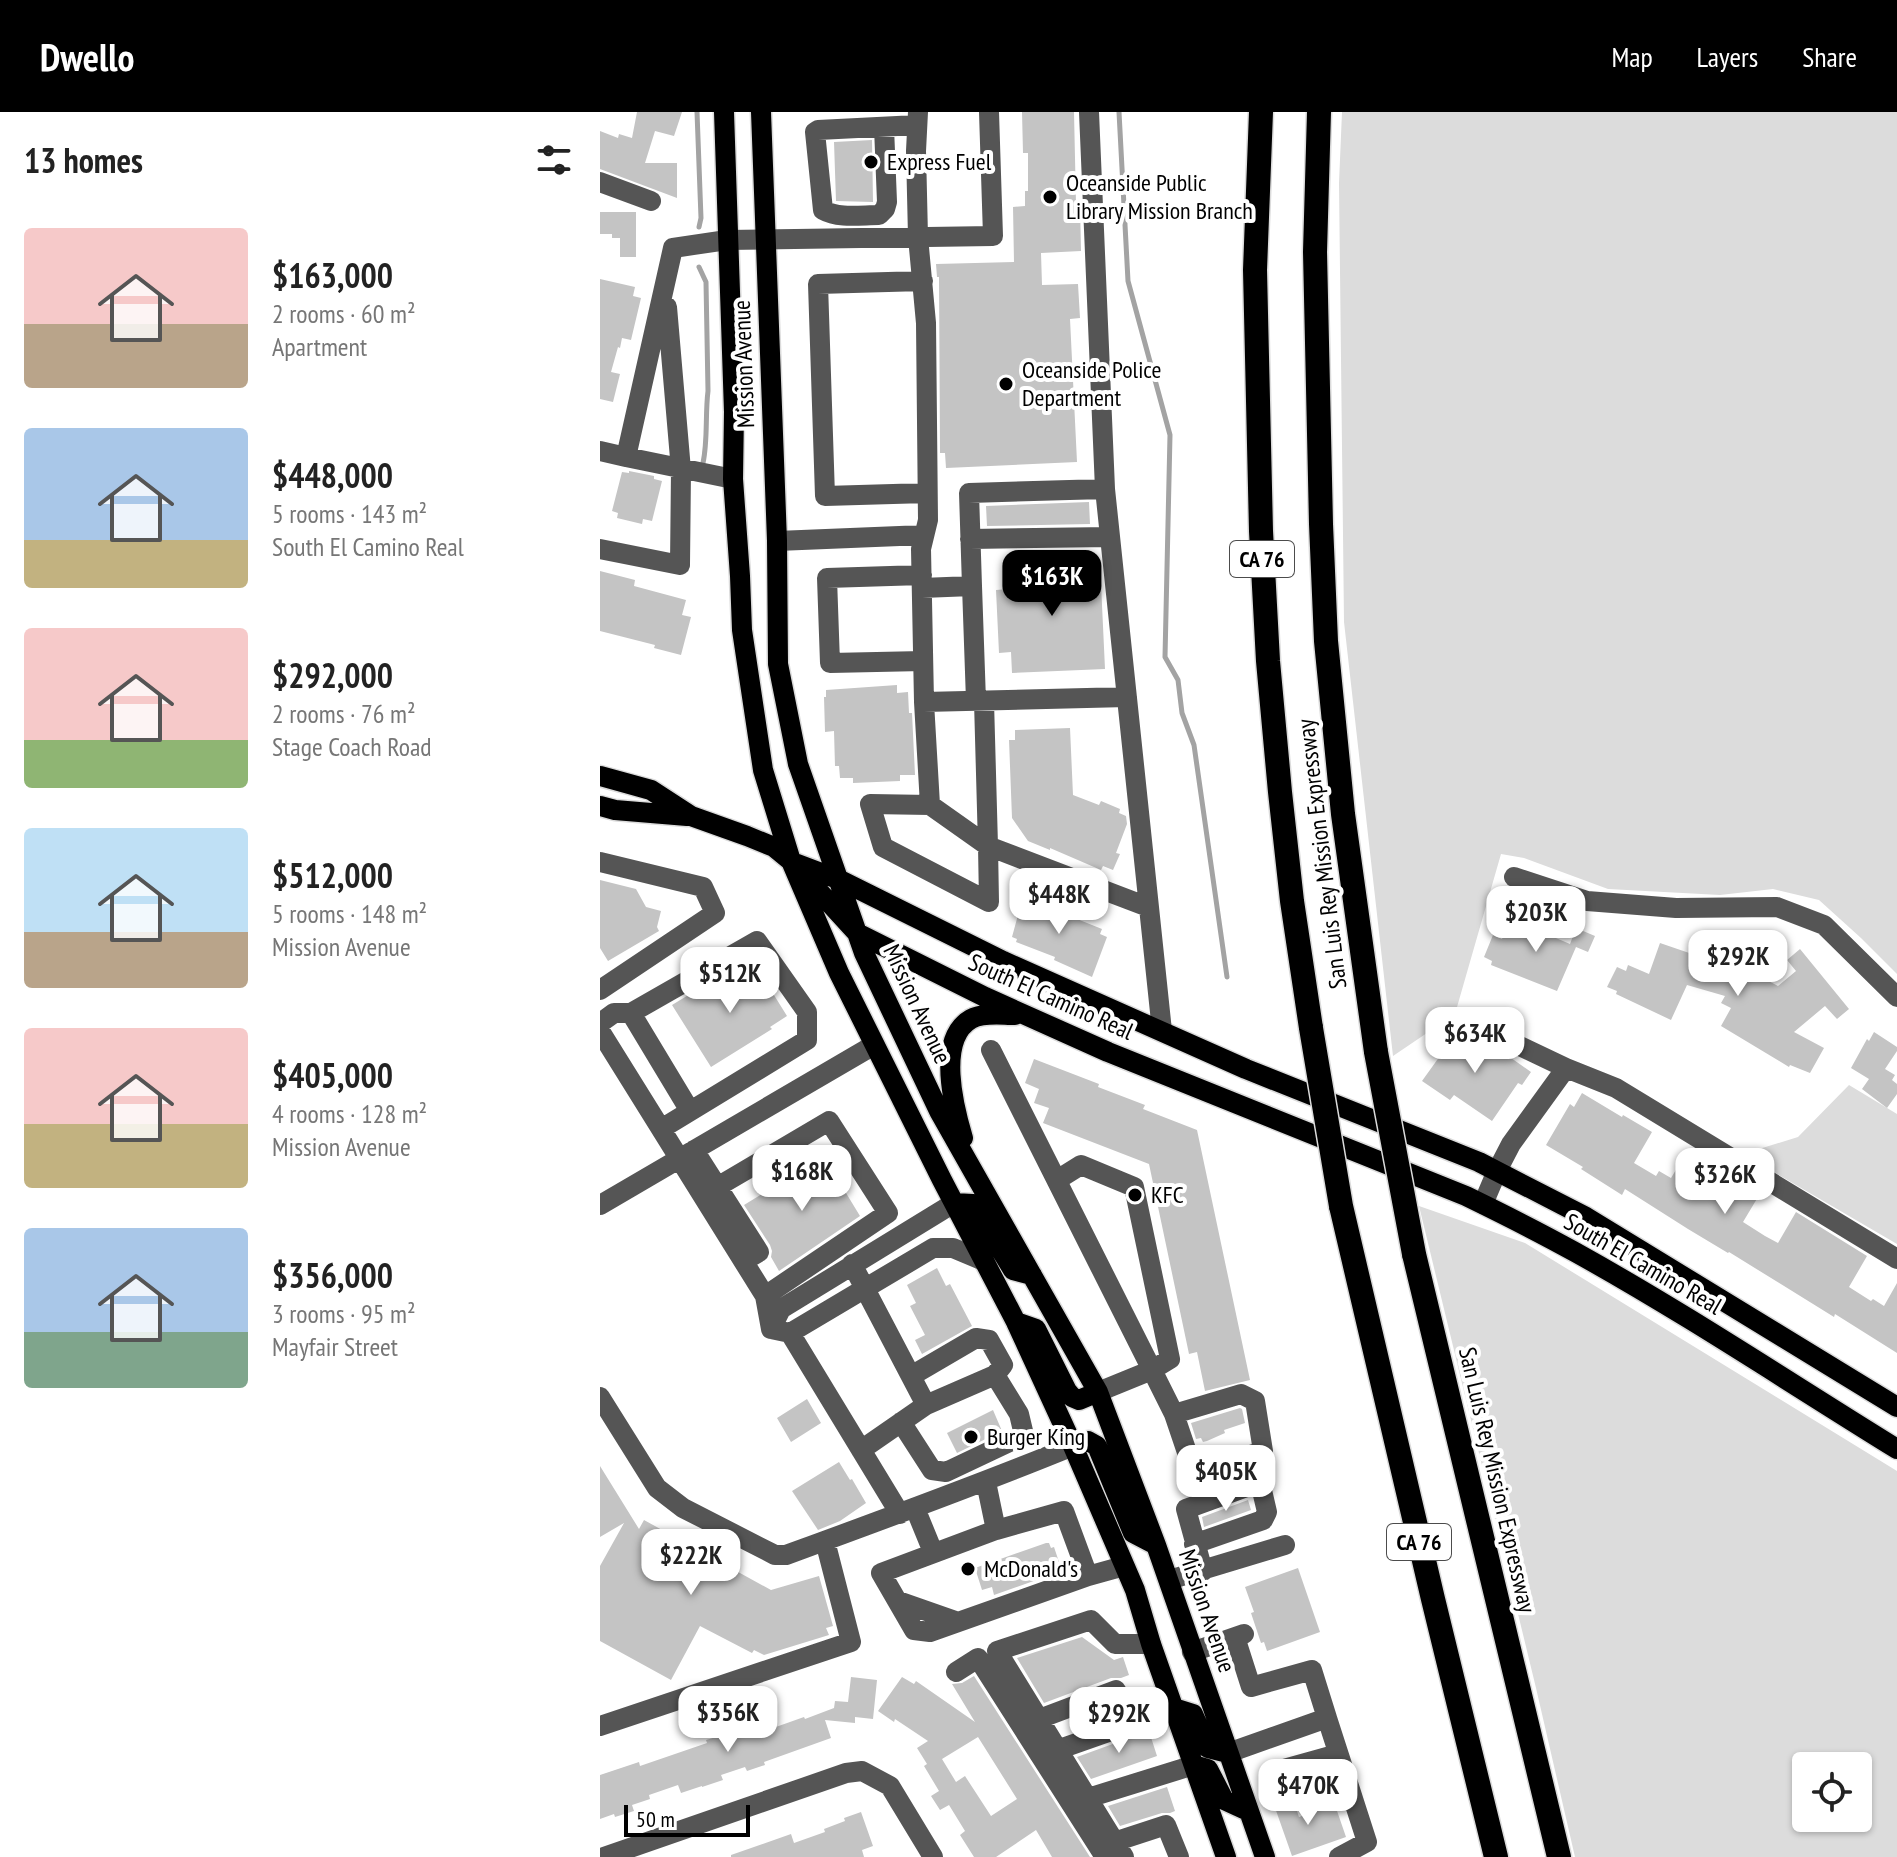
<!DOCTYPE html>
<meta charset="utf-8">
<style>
body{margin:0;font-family:"PT Sans Narrow",sans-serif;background:#f6f6f6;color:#222;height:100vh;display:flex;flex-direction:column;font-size:30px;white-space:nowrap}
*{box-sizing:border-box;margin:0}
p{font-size:26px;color:#767676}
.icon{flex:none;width:44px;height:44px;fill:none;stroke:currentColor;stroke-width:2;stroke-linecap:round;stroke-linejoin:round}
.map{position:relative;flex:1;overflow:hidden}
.details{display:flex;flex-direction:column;background:#fff;width:600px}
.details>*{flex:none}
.tools{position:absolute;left:1192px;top:1640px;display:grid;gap:16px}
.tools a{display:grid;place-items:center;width:80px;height:80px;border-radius:8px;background:#fff;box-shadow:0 2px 6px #0004;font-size:40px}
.scale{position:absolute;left:24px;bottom:20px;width:126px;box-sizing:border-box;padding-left:8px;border:4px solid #000;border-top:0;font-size:22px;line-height:28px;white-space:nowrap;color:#000;-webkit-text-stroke:6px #fff;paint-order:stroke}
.price{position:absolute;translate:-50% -68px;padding:0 18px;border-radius:16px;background:#fff;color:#222;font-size:26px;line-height:52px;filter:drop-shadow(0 2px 4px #0008)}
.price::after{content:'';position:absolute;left:50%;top:48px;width:24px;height:18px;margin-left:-12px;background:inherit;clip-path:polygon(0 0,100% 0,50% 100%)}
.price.on{background:#000;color:#fff}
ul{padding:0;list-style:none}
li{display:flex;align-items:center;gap:24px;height:200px;padding:0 24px}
li span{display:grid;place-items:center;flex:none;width:224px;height:160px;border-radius:8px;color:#555}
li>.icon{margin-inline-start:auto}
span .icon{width:96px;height:96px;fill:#fffc;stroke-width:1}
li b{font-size:34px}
h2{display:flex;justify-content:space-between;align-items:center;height:96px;padding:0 24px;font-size:34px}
header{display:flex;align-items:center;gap:48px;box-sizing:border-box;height:112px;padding:0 40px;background:#000;color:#fff}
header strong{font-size:38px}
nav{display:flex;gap:44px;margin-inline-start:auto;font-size:28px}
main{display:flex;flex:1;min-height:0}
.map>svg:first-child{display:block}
.green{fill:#dcdcdc;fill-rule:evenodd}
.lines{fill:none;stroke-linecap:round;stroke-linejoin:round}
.stream{stroke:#a3a3a3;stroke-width:5}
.building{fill:#c4c4c4;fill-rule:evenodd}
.major-casing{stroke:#dbdbdb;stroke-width:23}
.highway-casing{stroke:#dbdbdb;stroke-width:27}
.minor{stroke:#555;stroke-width:20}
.major{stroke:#000;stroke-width:20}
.highway{stroke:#000;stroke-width:24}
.highway-bridge-casing{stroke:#dbdbdb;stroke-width:27;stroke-linecap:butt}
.highway-bridge{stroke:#000;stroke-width:24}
.poi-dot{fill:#000;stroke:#fff;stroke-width:3}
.labels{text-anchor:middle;stroke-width:8;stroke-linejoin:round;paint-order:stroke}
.shield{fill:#fff;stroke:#4c4c4c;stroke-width:2}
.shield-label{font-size:22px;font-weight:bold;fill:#000}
.poi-label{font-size:24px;fill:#000;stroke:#fff;text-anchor:start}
.street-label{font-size:24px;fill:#000;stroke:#fff}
</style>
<header>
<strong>Dwello</strong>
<nav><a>Map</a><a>Layers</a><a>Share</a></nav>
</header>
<main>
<section class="details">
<h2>13 homes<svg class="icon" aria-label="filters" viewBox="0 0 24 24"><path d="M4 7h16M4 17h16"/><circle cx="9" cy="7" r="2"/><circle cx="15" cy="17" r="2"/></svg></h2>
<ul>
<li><span style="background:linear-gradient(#f6c9c9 60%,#b9a48a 0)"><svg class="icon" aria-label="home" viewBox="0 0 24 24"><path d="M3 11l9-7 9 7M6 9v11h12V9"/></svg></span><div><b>$163,000</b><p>2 rooms · 60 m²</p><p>Apartment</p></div></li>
<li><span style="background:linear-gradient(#a9c7e8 70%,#c2b280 0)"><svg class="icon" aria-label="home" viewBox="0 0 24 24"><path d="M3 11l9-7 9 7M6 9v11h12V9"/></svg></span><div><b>$448,000</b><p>5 rooms · 143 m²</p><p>South El Camino Real</p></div></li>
<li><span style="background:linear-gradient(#f6c9c9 70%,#8fb573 0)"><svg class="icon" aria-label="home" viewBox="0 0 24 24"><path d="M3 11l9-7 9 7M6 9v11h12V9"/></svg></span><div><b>$292,000</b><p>2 rooms · 76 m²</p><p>Stage Coach Road</p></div></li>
<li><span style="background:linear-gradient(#bfe0f5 65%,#b9a48a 0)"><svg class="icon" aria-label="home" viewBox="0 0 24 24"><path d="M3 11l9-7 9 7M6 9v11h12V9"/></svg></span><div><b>$512,000</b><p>5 rooms · 148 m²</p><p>Mission Avenue</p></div></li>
<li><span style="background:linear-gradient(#f6c9c9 60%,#c2b280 0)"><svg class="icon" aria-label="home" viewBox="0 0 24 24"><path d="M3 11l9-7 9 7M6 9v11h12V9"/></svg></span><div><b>$405,000</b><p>4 rooms · 128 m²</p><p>Mission Avenue</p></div></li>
<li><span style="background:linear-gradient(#a9c7e8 65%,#7fa58c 0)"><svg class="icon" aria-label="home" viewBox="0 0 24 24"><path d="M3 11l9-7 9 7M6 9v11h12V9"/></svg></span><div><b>$356,000</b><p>3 rooms · 95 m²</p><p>Mayfair Street</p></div></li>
</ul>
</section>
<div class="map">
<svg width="1297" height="1745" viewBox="0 0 1297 1745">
<rect width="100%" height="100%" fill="#fff"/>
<path class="green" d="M742,0H1297V862L1261,826L1219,788L1173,777L1120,783L1008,777L924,746L901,742L855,902L793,944L744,510L739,71Z
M1249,973L1297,1002V1132L1143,1042L1198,1025Z
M819,1094L925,1131L1297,1359V1745H975L936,1576ZM1206,1654H1258V1706H1206Z"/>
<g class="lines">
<path class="stream" d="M97,0L101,106L99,115
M519,0L528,169L570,323L565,545L578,568L582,601L594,633L627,865
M99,155L106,170L108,279C105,303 108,328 103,351"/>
</g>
<path class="building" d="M37,0H82L74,24L55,19L45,51H77V86L0,57V19L18,26L19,22L32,26Z
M422,0H474L476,92H480L481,139L441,141L442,173L478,172L480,206L470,207L477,350L346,356L345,341H340L339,165H337L336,152L414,150L413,95L425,94V79H428V41H423Z
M272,28L273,90L236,89L234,30Z
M0,100H36V145H20V126H12V122H0Z
M0,167L35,175L33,184L41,186L31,228L22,226L20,236L18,235L11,260L20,262L13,290L0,287Z
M29,359L54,364V367L62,369L52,409L43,407L42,412L17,406L18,401L12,399L22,360L29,361Z
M489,390L490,412L387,414L386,394Z
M500,450L505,557L412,561L411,540L399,541L396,478L408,477V453Z
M0,459L35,468L34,474L86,488L82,503L91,505L81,543L54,536L55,533L0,519Z
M297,573V581L308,580L309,601H312L315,663H300V669L253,671V666H240L239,654H235L234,619L225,620L224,585H226V578Z
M470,616L473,683L499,693L501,689L520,697L519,701L526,704L527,712L516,741L520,742L513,758L503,754L501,758L450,736V738L428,729L412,706L409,628H415V618Z
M0,768L36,777L46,795L61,799L57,815L59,819L8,849L0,836Z
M427,787L502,817L500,822L507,825L492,865L454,848L455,845L416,830L417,827L412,825L418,803L413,801L419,788L425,791Z
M916,809L970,832L976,816L995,824L988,840L976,835L957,879L891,853L892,849L884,845L893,823L902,827L903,824L909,826Z
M1102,820L1121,826L1113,851L1136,862L1140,854L1178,874L1196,859L1187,848L1200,837L1249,897L1237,907L1225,894L1194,920L1224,936L1210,961L1190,953L1189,955L1121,914L1131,896L1121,891L1125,884L1087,873L1071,908L1016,882L1017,879L1007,875L1017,855L1026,859L1028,853L1049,862L1060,831L1095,843Z
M156,854L187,904L170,915L172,917L111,955L72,893L100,876L104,883L129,867L131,869Z
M856,916L900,946L904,941L931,960L922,973L918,971L892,1009L854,983L850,988L822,969L850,930L848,929Z
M1274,920L1297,935V939L1285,957L1295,963L1292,968L1297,972V982L1287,996L1262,977L1269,967L1251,956L1267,927L1269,929Z
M434,947L499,972L498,975L545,993L543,997L597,1018L650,1268L605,1279L597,1240L589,1242L549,1052L443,1011L449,996L434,991L439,977L425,971Z
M982,981L1022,1005L1023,1003L1052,1020L1034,1051L1056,1064L1059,1059L1071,1066L1088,1038L1161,1080L1143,1110L1165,1124L1178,1131L1196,1100L1267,1144L1249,1175L1271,1189L1273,1187L1284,1194L1297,1171V1241L1235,1202L1234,1205L1129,1140L1128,1141L1088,1117L1025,1077L1022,1083L981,1057L983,1055L946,1033L970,992L974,995Z
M214,1050L229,1053L260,1104L179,1159L171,1145L172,1139L170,1133L144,1093Z
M337,1156L346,1174L350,1172L372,1214L322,1242L315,1228L325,1223L310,1194L316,1191L307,1173Z
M207,1287L221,1311L191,1330L177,1306Z
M640,1296L642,1297L645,1311L624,1318L625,1321L607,1329L603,1330L601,1326L596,1327L591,1311Z
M393,1298L402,1319L357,1341L347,1321Z
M239,1350L250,1368L252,1367L266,1391L240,1409L218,1418L192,1379Z
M0,1354L39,1417L44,1408L171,1478L219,1464L233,1514L226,1516L229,1523L164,1543L154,1538L152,1541L100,1514L71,1568L0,1529V1454L24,1411L0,1425Z
M648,1388L651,1398L604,1415L602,1405Z
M446,1431H449L451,1436L454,1435L462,1459L394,1483L392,1475L382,1478L375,1456Z
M698,1456L720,1520L667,1539L664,1530L661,1531L651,1501L654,1500L645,1475Z
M482,1525L514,1548L523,1545L529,1563L521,1566H511L444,1591L417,1546Z
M374,1564L490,1745H452L436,1718L396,1745H374L360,1723L365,1719L349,1693L340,1698L331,1684L339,1679L324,1654L327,1652L317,1636L328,1629L295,1607L294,1610L278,1599L302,1565L314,1572L316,1569L375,1610L352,1572L362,1571ZM378,1625L417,1687L391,1704L365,1664L356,1670L342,1647Z
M251,1565L277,1568L273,1607L255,1605V1611L225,1608L231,1626L164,1650L165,1653L147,1659L145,1655L121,1663L123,1668L102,1675V1674L81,1681L78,1673L49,1683L50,1687L32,1693L34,1699L15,1705L14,1702L0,1707V1663L39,1650L40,1654L107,1631L106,1628L126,1622L128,1629L173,1613V1616L204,1605L205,1607L234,1596L235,1589L248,1590Z
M548,1616L557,1644L491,1667L477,1645L532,1625L539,1619Z
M567,1675L575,1699L570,1701H562L520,1714L508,1694Z
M692,1684L699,1705L735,1693L746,1725L692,1744L673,1690Z
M261,1700L273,1734L262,1738L264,1745H131V1743L191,1722L194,1731L225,1720L224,1717L245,1709L244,1706Z"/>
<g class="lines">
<g class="major-casing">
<path id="major" d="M124,0L134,300L133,367L140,464L142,518L163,658L191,749L239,861L342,1068L416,1210L473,1334L535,1478L551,1532L626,1745
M161,0L177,429L178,552L198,652L264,841L339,999L498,1280L556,1433L665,1745
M0,664L51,678L91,704L147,724L174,735L191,749L257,821L385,885L508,940L866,1084C903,1102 939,1120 975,1140C1085,1201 1190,1271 1297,1337
M0,694L15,698L87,704
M195,751L240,768L403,849L646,957L879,1050L986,1105L1297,1295
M363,1026C354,996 336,927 371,907C383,900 401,903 415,903
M354,1091L373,1092L413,1158L432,1163
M416,1210L436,1217L467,1279L472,1285L479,1288L498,1280
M473,1334L488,1329L497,1334L533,1421L556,1433
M574,1596L593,1602L608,1636L628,1641
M594,1653L608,1657L624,1688L648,1699"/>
</g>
<g class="highway-casing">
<path id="highway" d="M661,0L655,158L661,419L668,549L680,680L692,789L711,916
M719,0L715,140L721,412L726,529L743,702L776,940
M741,1094L833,1487L896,1745
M814,1142L959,1745"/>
</g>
<path class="minor" d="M318,0L316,39L318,125L326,211L328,408L321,437L324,590L527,585
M489,0L505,377L562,919
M284,15L287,90L285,97L279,103C261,103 239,107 223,98L215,20L218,18L317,13
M0,70L51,89
M323,169L218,172L225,384L327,381
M0,339L26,345
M133,367L26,345L73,136L127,128L393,124L389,0
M370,427L510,425
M177,429L324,423
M0,437L80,453L81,358L67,195
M322,463L227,466L230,551L323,549
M372,474L369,381L505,377
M322,476L372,474L376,589
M384,589L388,734L548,795
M324,590L330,693L388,734L389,790L283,735L270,692L330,693
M0,750L103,775L115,801L0,878
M914,765L987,789L1076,796L1177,795L1224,813L1297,885
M31,901L90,999
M0,911L14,901H31L157,829L207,900V928L61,1017
M882,916L966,956
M0,919L165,1184L171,1217L190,1221L300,1402
M391,938L552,1258L498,1280
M94,1038L159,1140L144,1149
M457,1068L481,1053L534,1075L570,1247L552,1258L574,1302L594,1361L663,1339L655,1289L641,1282L574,1302
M117,1075L229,1009L288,1101L165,1184
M883,1092L897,1059L911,1032L966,956L1016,976L1297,1147
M0,1093L274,933
M252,1152L326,1293L261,1338
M171,1217L181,1197L354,1091
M190,1221L333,1136H353L384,1149
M311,1264L376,1226L389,1228L403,1253L395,1263L326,1293
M0,1285L57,1376L83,1396L175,1443H186C282,1408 378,1373 473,1334
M301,1310L332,1358L346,1360L424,1323L419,1302L395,1263
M386,1370L396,1418
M315,1396L333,1440
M594,1432L663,1408L667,1400L660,1370L586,1397L603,1459
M488,1464L464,1399L396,1418L281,1461L314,1518L330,1520L488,1464L524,1454
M569,1468L685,1433
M298,1489L358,1510
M592,1540L644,1522
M356,1560L378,1546L505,1745
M727,1606L767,1730L739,1745
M439,1607L516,1578L528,1613L457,1638
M0,1614L251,1530L225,1429
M628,1641L727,1606L712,1558L651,1575L635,1525
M677,1659L738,1642
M488,1686L594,1653
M514,1730L566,1713L579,1745
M4,1745L246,1661L262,1659L290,1674L333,1745
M524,1745L397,1539L491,1508L515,1532H551"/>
<use href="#major" class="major"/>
<use href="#highway" class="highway"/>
<g class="highway-bridge-casing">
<path id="highway-bridge" d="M711,916L741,1094
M776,940L814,1142"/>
</g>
<use href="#highway-bridge" class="highway-bridge"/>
</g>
<g class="poi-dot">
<circle cx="271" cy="50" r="8"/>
<circle cx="450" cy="85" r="8"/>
<circle cx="406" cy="272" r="8"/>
<circle cx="535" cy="1083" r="8"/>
<circle cx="371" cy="1325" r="8"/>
<circle cx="368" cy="1457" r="8"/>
</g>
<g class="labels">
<g class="shield">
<rect x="630" y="429" width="64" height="36" rx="6"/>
<rect x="787" y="1412" width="64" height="36" rx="6"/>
</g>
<g class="shield-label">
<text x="662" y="455">CA 76</text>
<text x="819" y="1438">CA 76</text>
</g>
<g class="poi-label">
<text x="287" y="58">Express Fuel</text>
<text x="466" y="79">Oceanside Public<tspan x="466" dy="28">Library Mission Branch</tspan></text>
<text x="422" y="266">Oceanside Police<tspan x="422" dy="28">Department</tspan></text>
<text x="551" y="1091">KFC</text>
<text x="387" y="1333">Burger King</text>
<text x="384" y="1465">McDonald's</text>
</g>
<g class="street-label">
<text transform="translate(144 252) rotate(-92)" y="8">Mission Avenue</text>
<text transform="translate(722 742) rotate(-97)" y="8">San Luis Rey Mission Expressway</text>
<text transform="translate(451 885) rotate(24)" y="8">South El Camino Real</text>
<text transform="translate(317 892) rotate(65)" y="8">Mission Avenue</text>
<text transform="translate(1043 1152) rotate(30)" y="8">South El Camino Real</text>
<text transform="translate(897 1368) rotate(77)" y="8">San Luis Rey Mission Expressway</text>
<text transform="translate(607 1499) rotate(71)" y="8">Mission Avenue</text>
</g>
</g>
</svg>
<div class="tools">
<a><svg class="icon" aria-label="locate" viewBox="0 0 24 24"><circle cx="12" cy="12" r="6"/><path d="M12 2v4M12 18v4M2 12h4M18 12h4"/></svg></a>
</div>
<div class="scale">50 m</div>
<b class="price on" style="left:452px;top:506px">$163K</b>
<b class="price" style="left:459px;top:824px">$448K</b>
<b class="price" style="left:936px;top:842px">$203K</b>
<b class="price" style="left:1138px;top:886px">$292K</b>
<b class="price" style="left:130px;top:903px">$512K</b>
<b class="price" style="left:875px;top:963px">$634K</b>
<b class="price" style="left:202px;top:1101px">$168K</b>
<b class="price" style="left:1125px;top:1104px">$326K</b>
<b class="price" style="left:626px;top:1401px">$405K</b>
<b class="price" style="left:91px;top:1485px">$222K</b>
<b class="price" style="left:128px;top:1642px">$356K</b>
<b class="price" style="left:519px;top:1643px">$292K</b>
<b class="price" style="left:708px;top:1715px">$470K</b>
</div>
</main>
